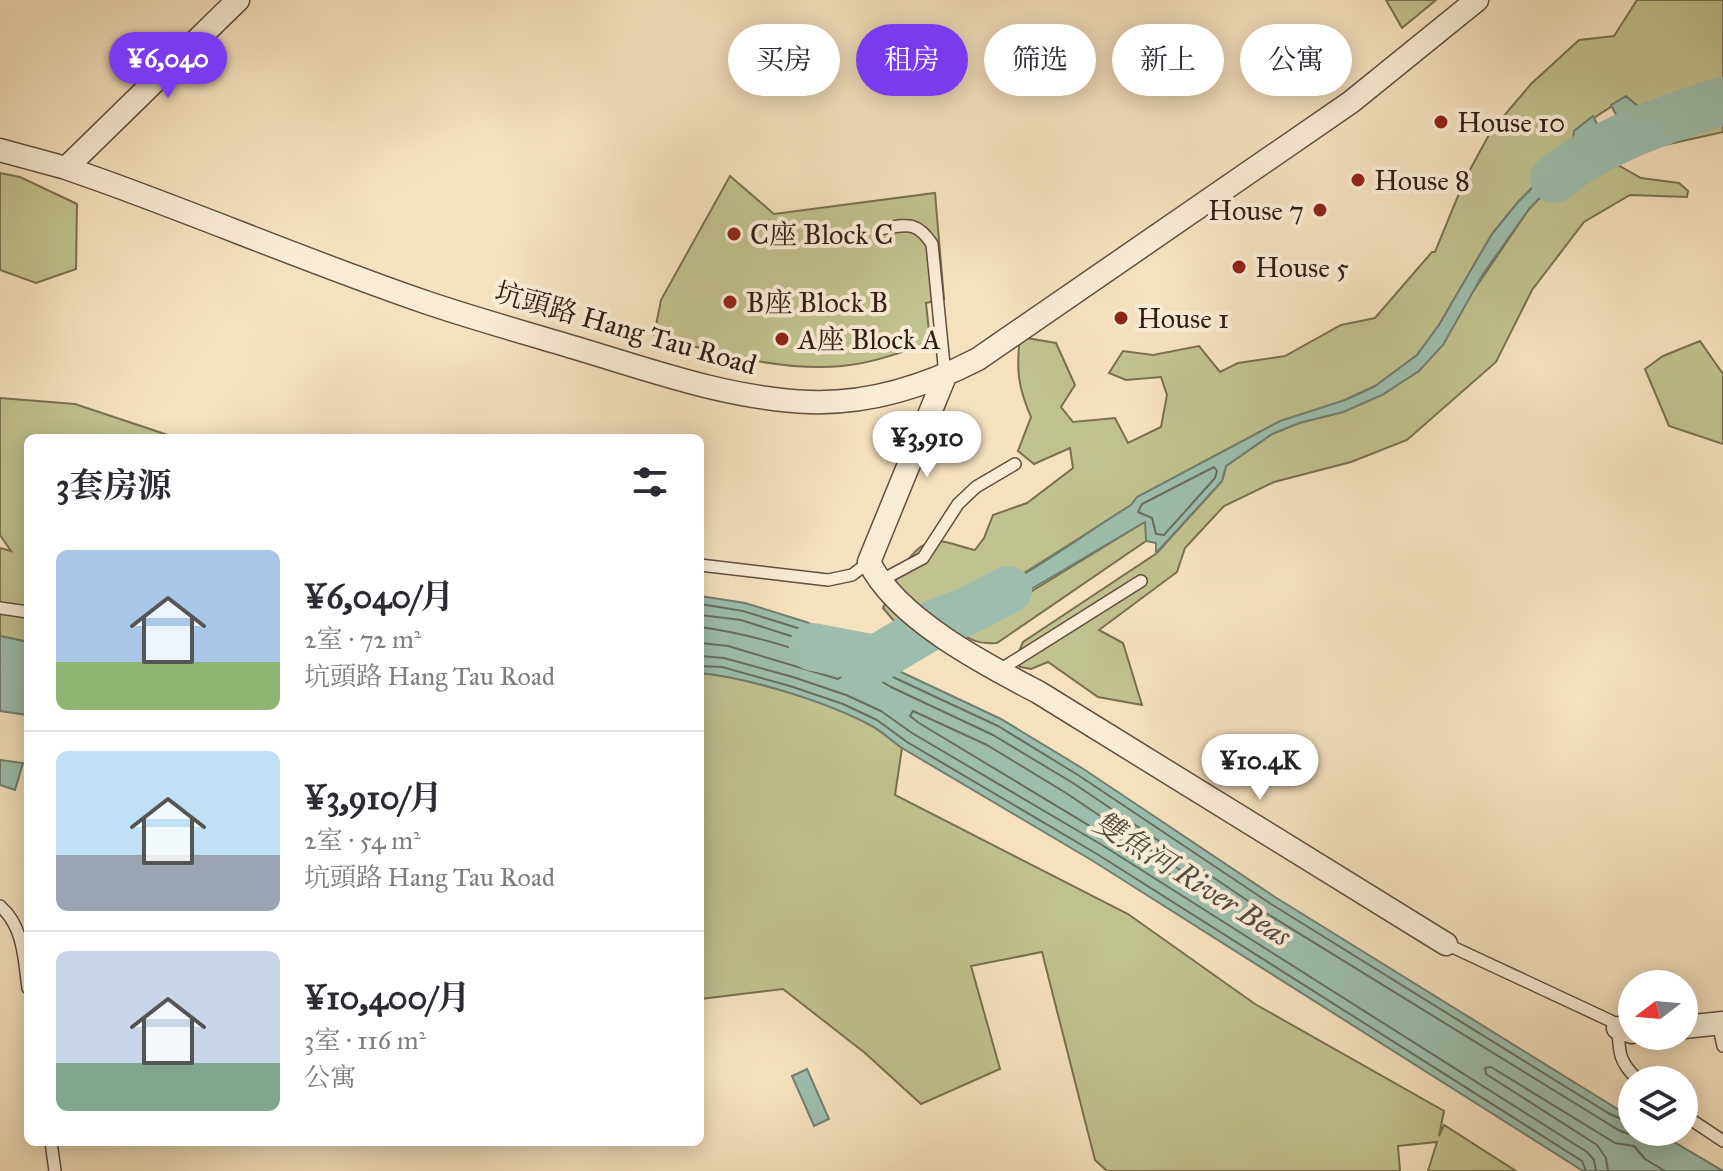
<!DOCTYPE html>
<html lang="zh">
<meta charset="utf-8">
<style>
body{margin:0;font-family:"IM FELL Great Primer","Noto Serif SC",serif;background:#f7f7f7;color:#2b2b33;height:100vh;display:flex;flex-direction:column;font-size:30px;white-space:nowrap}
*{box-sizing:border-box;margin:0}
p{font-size:26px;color:#7c7c81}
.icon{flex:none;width:44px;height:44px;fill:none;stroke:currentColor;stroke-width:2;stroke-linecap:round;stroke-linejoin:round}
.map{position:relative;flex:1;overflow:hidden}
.details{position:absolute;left:24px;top:434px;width:680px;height:712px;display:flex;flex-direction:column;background:#fff;border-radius:12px;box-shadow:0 4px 20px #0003}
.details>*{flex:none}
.banner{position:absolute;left:728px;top:24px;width:760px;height:72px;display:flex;gap:16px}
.needle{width:52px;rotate:254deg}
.tools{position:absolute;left:1618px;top:970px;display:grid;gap:16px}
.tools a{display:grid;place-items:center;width:80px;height:80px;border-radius:50%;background:#fff;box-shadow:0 4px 20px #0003;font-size:40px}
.price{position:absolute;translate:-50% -68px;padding:0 18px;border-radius:28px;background:#fff;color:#222;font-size:26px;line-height:52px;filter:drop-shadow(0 2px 4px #0008)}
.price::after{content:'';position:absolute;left:50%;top:48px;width:24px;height:18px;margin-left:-12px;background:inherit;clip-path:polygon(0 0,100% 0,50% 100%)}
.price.current{background:#7c3aed;color:#fff}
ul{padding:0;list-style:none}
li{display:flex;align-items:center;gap:24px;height:200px;padding:0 32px}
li+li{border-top:2px solid #e1e1e2}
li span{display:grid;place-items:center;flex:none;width:224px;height:160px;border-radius:12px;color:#555}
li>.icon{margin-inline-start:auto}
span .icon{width:96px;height:96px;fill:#fffc;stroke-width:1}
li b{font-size:34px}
h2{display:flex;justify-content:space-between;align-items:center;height:96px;padding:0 32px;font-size:34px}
.chip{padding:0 28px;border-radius:36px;background:#fff;box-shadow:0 4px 20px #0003;font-size:28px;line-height:72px}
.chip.current{background:#7c3aed;color:#fff}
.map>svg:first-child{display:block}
.green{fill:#c0c28f;stroke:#797052;stroke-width:2}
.water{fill:#9dbead;stroke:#727e70;stroke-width:2}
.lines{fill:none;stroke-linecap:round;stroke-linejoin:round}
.shore{stroke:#686e61;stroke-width:2}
.river{stroke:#9dbead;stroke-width:48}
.service-casing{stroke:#634e3f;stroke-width:14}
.minor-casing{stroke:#634e3f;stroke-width:25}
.service{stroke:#f9ecd5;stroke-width:11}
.minor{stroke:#f9ecd5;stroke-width:22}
.poi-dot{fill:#8f2418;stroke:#f9ecd5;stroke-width:3}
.labels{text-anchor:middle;stroke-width:8;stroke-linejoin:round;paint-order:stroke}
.poi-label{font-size:28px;fill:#321d15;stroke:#f9ecd5;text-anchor:start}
.street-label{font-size:28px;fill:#321d15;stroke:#f9ecd5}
.water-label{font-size:30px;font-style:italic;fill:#524d43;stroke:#f9ecd5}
</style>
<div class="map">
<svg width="1723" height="1171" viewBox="0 0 1723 1171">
<rect width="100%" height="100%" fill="#f6e1be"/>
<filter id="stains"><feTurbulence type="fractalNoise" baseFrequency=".0025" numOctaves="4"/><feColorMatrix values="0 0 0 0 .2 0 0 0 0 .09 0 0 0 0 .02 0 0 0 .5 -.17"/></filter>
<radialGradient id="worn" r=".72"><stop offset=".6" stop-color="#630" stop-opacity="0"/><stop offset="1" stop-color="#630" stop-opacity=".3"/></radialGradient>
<path class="green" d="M1386,0H1436L1402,28Z
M1637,0H1723V93L1645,115L1626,97L1574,131L1573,147L1518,202L1492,234L1439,325L1417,355L1377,385L1137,497L1132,505L1005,585L963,604L940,609L919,619L894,621L883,608C893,587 909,542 937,541C949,541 964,548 975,550L984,538L993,515L1027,503L1073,468L1070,448L1034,464L1018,451L1031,417C1018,387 1016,370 1020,337L1056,343L1075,385L1061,407L1073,422L1115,418L1128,443L1161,427L1167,395L1161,377L1126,380L1109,373L1123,351L1153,355L1199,346L1220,372L1238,363L1285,356L1341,325L1375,318L1432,252H1435L1465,179L1491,131L1531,84L1579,40L1614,36Z
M1723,109V132L1656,147L1658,134Z
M1618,165L1641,178L1679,183L1688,191L1687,197L1630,195L1584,222L1532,290L1496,362L1407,440L1351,462L1274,482L1224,506L1185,548L1177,572L1099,630L1123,643L1142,705L1098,697L1048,662L1031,669L1020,667L1017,656L1023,642L1157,553L1222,481L1226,466L1272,434L1299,423L1343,412L1419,371L1529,209L1553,184L1588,168L1594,173Z
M0,173L20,177L77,204L76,269L36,283L0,270Z
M730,176L774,214L935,193L944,299L926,303L930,341C901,353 873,363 842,366C782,372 711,352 654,335L661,300Z
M1700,341L1723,374V444L1669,426L1645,369L1663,356Z
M0,398L75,404L177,438H28V642L0,636V548L11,551L0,535Z
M1146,521V541L997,643C979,644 970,641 957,629L981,615L1011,604Z
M700,673C750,678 828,702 872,726C883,732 892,741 902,748L895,795L1128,914L1255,1004L1444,1111L1439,1136L1444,1125L1516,1171H1428L1437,1142L1398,1146L1400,1171H1107L1095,1160L1042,952L971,966L1000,1069L921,1104L865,1053L783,989L700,999Z"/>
<path class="water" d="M1723,93V111L1670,128L1658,134L1656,147L1637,154L1611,105L1626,96L1645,112L1654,114Z
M1593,116L1618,165L1597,176L1589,170L1553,184L1529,209L1483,274L1443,345L1419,371L1382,395L1343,412L1299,423L1272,434L1226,466L1222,481L1156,553V543L1146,541L1145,522L1033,588L1011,604L981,615L957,629L940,609C1011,593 1070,542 1131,505L1137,497L1280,421L1345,400L1374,387L1417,355L1439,325L1492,234L1518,202L1573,147L1574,131Z
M700,596L745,603L806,622L847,640L899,671L1001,719L1082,768L1275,897L1632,1118V1132H1657L1723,1171H1583L1093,861L902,748C892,741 883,732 872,726C828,702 750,678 700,673Z
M0,636L28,642V715L0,711Z
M0,760L23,763L15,790L0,785Z
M807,1069L829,1119L814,1126L792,1076Z"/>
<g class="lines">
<path class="shore" d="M1631,110L1641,119L1653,123L1647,141H1639L1626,116V111Z
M1589,131L1605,162L1598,166L1589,163L1573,166L1571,161L1580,150L1582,136Z
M1214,467L1217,471L1215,478L1164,535L1156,534L1152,518L1138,512L1142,504Z
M700,604L743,611L804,630L843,647L895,678L998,726L1078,775L1271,904L1608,1113L1632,1124
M700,615L741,620L800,639L839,656L891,687L993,735L1073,783L1266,913L1620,1131L1629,1134L1639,1132
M700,627C730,631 828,651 842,676L838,679L728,646L700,643
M700,656L724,658L793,677L846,695L881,711L912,733L1102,845L1587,1152L1594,1160L1596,1171
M700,666L722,667L790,686L843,704L877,720L907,742L1097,854L1582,1161L1586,1171
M913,711L987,745L1066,793L1195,880L1197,885L1191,887L919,723L910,716Z
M1608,1171L1606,1158L1597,1145L1486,1074L1485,1068L1491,1067L1615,1143L1634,1146L1645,1159L1665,1171"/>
<path class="river" d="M1554,179C1601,141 1665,119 1723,101
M813,647L876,659L938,622L965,612L1008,590"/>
<g class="service-casing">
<path id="service" d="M880,229C906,225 916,220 932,244L945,375
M700,565L828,580L852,575L869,562
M880,581L923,558L958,504L976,487L1015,464
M0,608L28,612
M998,671L1141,581
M0,906C24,927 24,959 28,988
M1446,944L1611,1021L1618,1028C1619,1053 1619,1062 1638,1080
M1718,1023L1723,1046
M1684,1115L1723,1141
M51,1142L55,1171"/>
</g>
<g class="minor-casing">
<path id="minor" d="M0,150L66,168L103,181C211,220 317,265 425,302C475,319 526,333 576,348C652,371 730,399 810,402C870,404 926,386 978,359L1351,102L1477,0
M66,168L238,0
M945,376L869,562C896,618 984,664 1038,692L1446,944
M1684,1027L1723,1023
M1618,1028L1632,1032"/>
</g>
<use href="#service" class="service"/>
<use href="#minor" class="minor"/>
</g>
<g class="poi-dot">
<circle cx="1441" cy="122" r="8"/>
<circle cx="1358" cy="180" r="8"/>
<circle cx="1320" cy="210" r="8"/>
<circle cx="734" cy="234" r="8"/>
<circle cx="1239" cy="267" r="8"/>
<circle cx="730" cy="302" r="8"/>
<circle cx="1121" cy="318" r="8"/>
<circle cx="782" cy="339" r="8"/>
</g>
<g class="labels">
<g class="poi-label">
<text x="1457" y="132">House 10</text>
<text x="1374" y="190">House 8</text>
<text x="1304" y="220" text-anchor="end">House 7</text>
<text x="750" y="244">C座 Block C</text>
<text x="1255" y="277">House 5</text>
<text x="746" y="312">B座 Block B</text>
<text x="1137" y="328">House 1</text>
<text x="798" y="349">A座 Block A</text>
</g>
<g class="street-label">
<text transform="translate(626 328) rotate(16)" y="10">坑頭路 Hang Tau Road</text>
</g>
<g class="water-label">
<text transform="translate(1192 879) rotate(32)" y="10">雙魚河 River Beas</text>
</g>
</g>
<rect width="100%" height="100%" filter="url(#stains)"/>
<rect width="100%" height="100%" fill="url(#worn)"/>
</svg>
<div class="tools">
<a><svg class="needle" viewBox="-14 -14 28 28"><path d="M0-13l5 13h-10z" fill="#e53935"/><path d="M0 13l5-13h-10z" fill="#7c7c81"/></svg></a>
<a><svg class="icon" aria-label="layers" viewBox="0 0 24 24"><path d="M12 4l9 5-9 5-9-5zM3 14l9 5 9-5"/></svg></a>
</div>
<b class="price current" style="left:168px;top:100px">¥6,040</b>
<b class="price" style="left:927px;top:479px">¥3,910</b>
<b class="price" style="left:1260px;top:802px">¥10.4K</b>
<div class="banner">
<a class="chip">买房</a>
<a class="chip current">租房</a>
<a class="chip">筛选</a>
<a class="chip">新上</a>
<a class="chip">公寓</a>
</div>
<section class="details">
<h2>3套房源<svg class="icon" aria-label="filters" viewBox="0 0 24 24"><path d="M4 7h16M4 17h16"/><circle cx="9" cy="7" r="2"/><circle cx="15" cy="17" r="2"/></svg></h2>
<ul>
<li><span style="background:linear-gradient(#a9c7e8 70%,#8fb573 0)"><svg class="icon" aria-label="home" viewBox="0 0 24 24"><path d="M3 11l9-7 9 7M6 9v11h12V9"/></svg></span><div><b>¥6,040/月</b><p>2室 · 72 m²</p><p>坑頭路 Hang Tau Road</p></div></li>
<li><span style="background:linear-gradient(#bfe0f5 65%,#9aa5b1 0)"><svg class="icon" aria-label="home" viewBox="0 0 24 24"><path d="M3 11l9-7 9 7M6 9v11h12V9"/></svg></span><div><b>¥3,910/月</b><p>2室 · 54 m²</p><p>坑頭路 Hang Tau Road</p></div></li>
<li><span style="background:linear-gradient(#c9d6e8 70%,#7fa58c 0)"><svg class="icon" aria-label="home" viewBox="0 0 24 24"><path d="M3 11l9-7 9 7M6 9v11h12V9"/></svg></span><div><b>¥10,400/月</b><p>3室 · 116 m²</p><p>公寓</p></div></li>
</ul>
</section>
</div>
